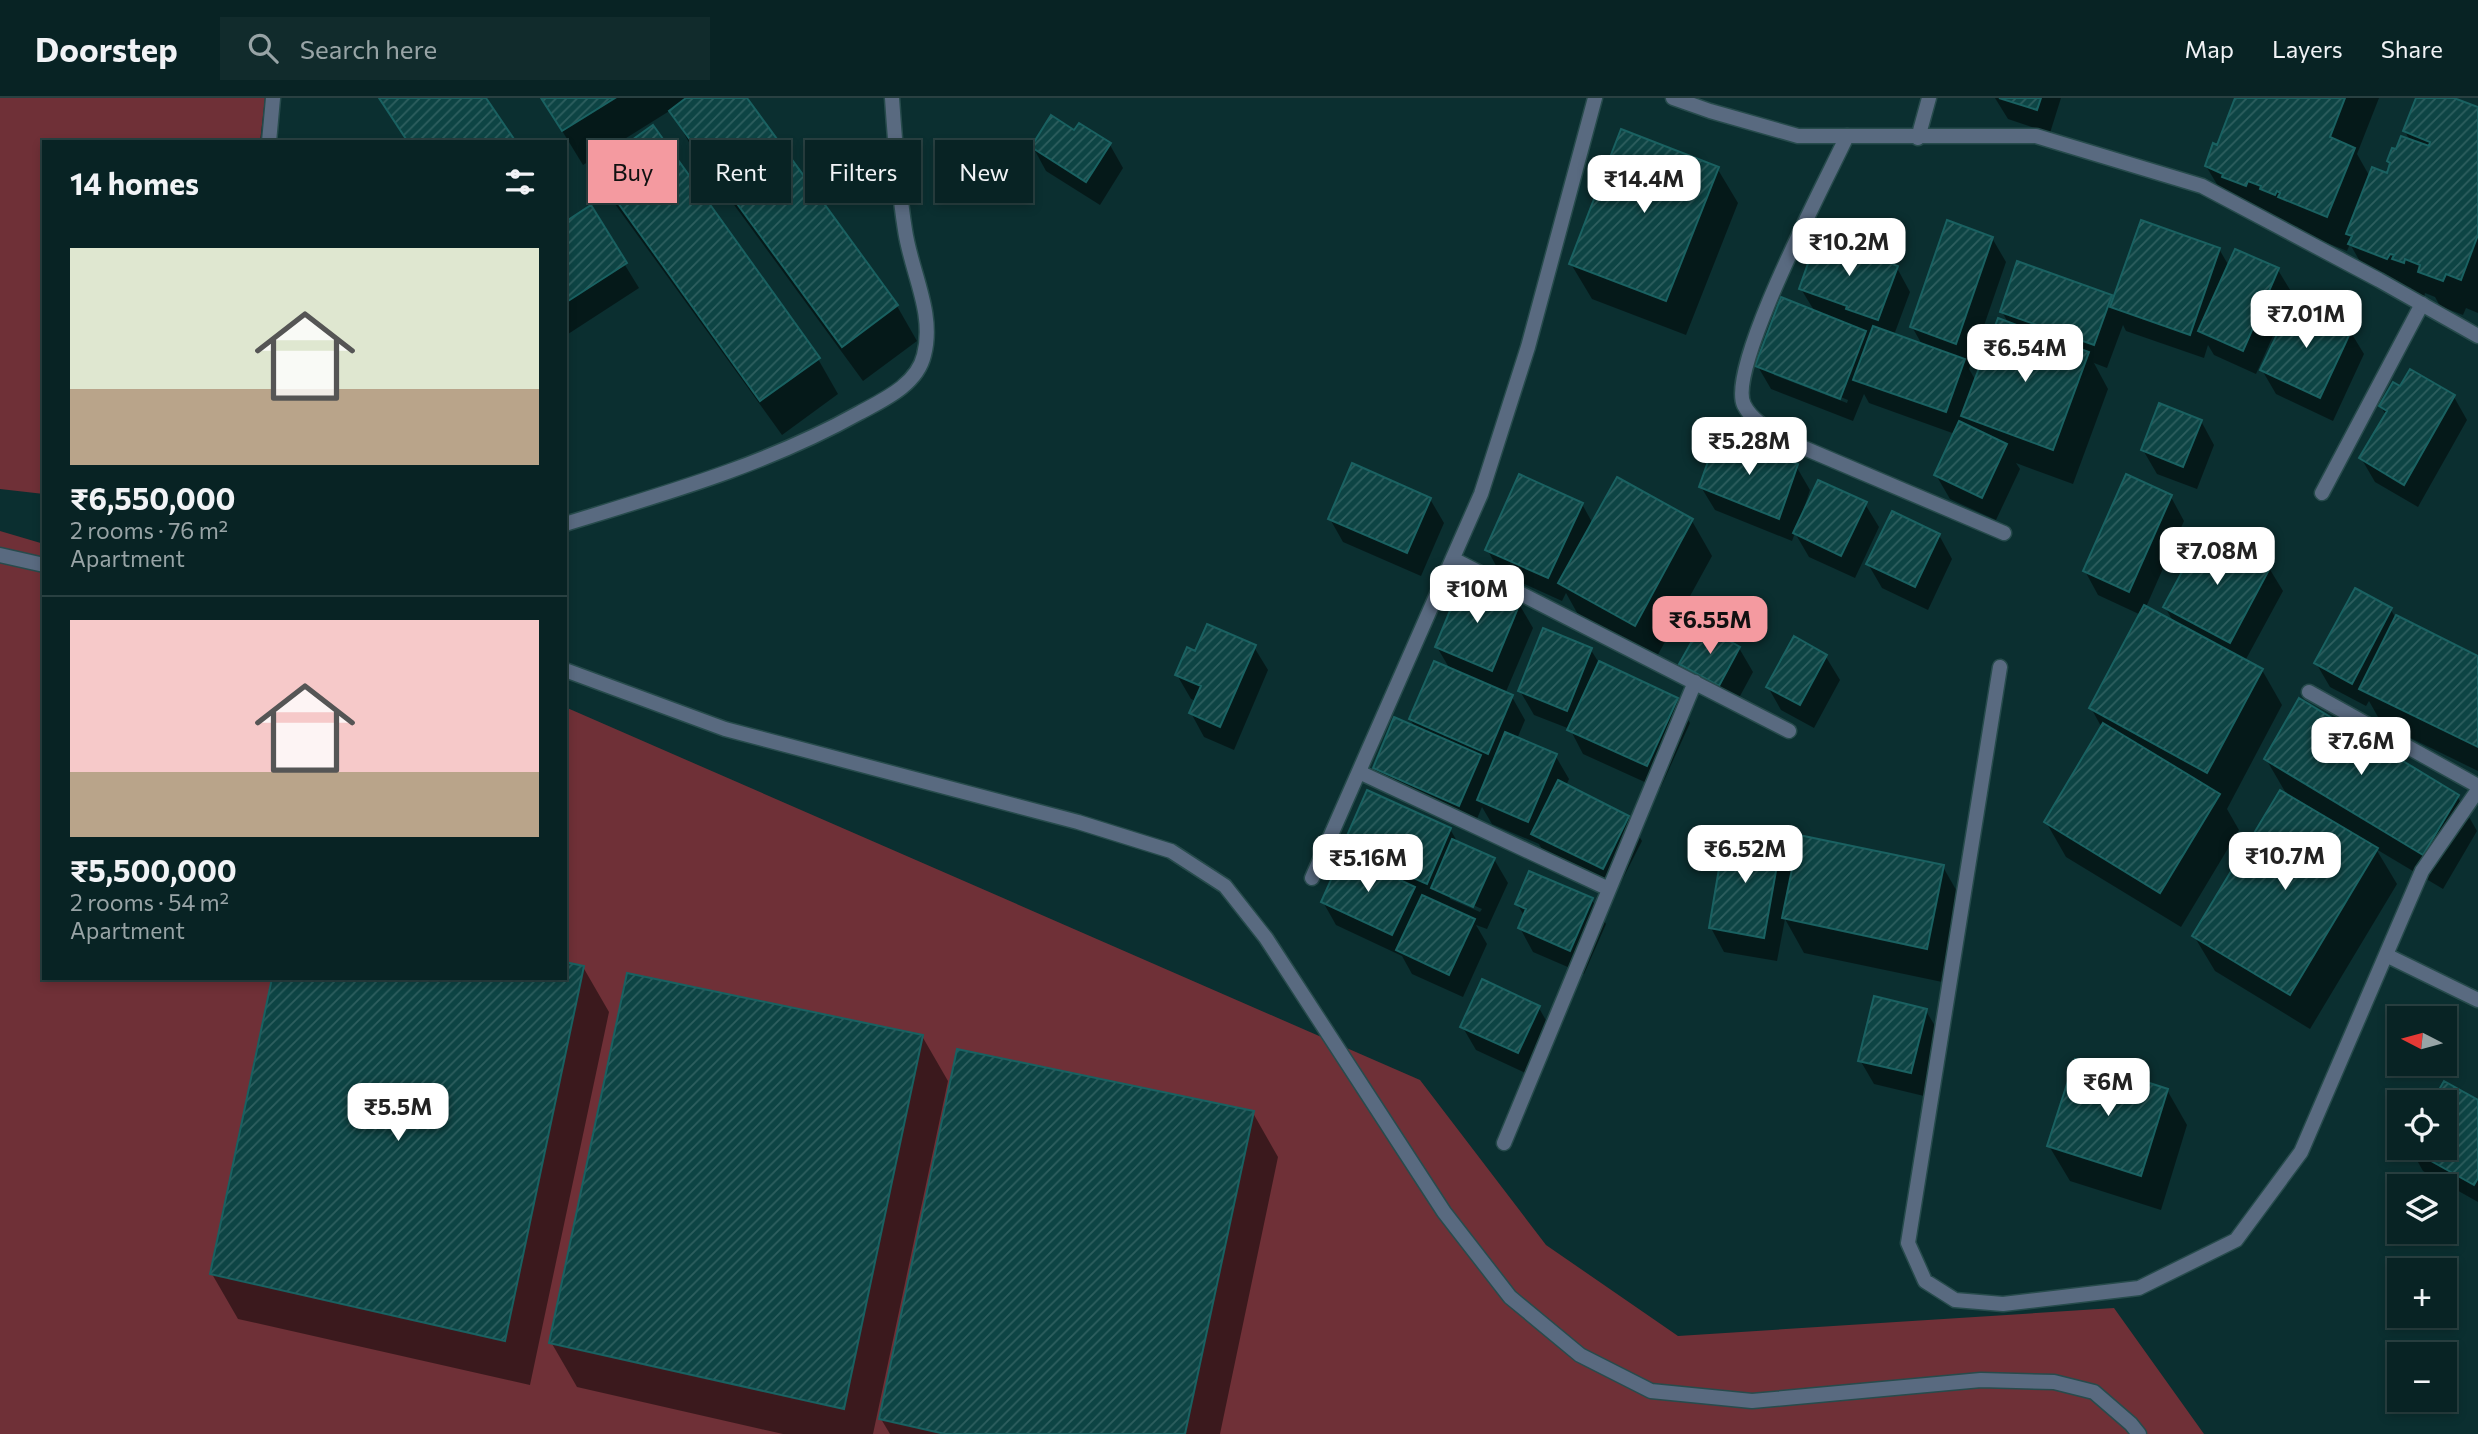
<!DOCTYPE html>
<meta charset="utf-8">
<style>
body{margin:0;font-family:Commissioner,sans-serif;background:#112b2c;color:#f1f3f6;height:100vh;display:flex;flex-direction:column;font-size:26px;white-space:nowrap}
*{box-sizing:border-box;margin:0}
p{font-size:23px;color:#98a4a6}
.icon{flex:none;width:38px;height:38px;fill:none;stroke:currentColor;stroke-width:2;stroke-linecap:round;stroke-linejoin:round}
.map{position:relative;flex:1;overflow:hidden}
.side{position:absolute;left:42px;top:42px;width:525px;height:840px;display:flex;flex-direction:column;background:#082324;border-radius:0px;box-shadow:0 4px 10px #0003,0 0 0 2px #294041}
.side>*{flex:none}
.banner{position:absolute;left:588px;top:42px;width:665px;height:63px;display:flex;gap:14px}
.needle{width:46px;rotate:276deg}
.tools{position:absolute;left:2387px;top:908px;display:grid;gap:14px}
.tools a{display:grid;place-items:center;width:70px;height:70px;border-radius:0px;background:#082324;box-shadow:0 4px 10px #0003,0 0 0 2px #294041;font-size:35px}
.price{position:absolute;translate:-50% -60px;padding:0 16px;border-radius:14px;background:#fff;color:#222;font-size:23px;line-height:46px;filter:drop-shadow(0 2px 4px #0008)}
.price::after{content:'';position:absolute;left:50%;top:42px;width:21px;height:16px;margin-left:-10px;background:inherit;clip-path:polygon(0 0,100% 0,50% 100%)}
.price.current{background:#f49aa0;color:#111}
ul{padding:0;list-style:none}
li{display:grid;align-content:center;gap:14px;height:371px;padding:0 28px}
li+li{border-top:2px solid #294041}
li span{display:grid;place-items:center;height:217px;border-radius:0px;color:#555}
li>.icon{margin-inline-start:auto}
span .icon{width:126px;height:126px;fill:#fffc;stroke-width:1}
li b{font-size:30px}
h2{display:flex;justify-content:space-between;align-items:center;height:84px;padding:0 28px;font-size:30px}
.tag{padding:0 24px;border-radius:0px;background:#082324;box-shadow:0 4px 10px #0003,0 0 0 2px #294041;font-size:24px;line-height:63px}
.tag.current{background:#f49aa0;color:#111}
header{display:flex;align-items:center;gap:42px;box-sizing:border-box;height:98px;padding:0 35px;background:#082324;border-bottom:2px solid #294041}
header strong{font-size:33px}
nav{display:flex;gap:38px;margin-inline-start:auto;font-size:24px}
.search{width:490px;height:63px;background:#112b2c;display:flex;align-items:center;gap:18px;box-sizing:border-box;padding:0 24px;border-radius:0px;color:#98a4a6;font-size:26px}
.map>svg:first-child{display:block}
.grass{fill:#6f3037}
.shadow{fill:#0007;fill-rule:evenodd}
.building{fill:url(#building-hatch);stroke:#1a6161;stroke-width:2}
.lines{fill:none;stroke-linecap:round;stroke-linejoin:round}
.service-casing{stroke:#274b4c;stroke-width:17}
.minor-casing{stroke:#274b4c;stroke-width:17}
.tertiary-casing{stroke:#274b4c;stroke-width:17}
.service{stroke:#596a80;stroke-width:14}
.minor{stroke:#596a80;stroke-width:14}
.tertiary{stroke:#596a80;stroke-width:14}
</style>
<header>
<strong>Doorstep</strong>
<div class="search"><svg class="icon" aria-label="search" viewBox="0 0 24 24"><circle cx="10" cy="10" r="6"/><path d="M15 15l6 6"/></svg>Search here</div>
<nav><a>Map</a><a>Layers</a><a>Share</a></nav>
</header>
<div class="map">
<svg width="2478" height="1336" viewBox="0 0 2478 1336">
<defs>
<pattern id="building-hatch" width="6" height="6" patternUnits="userSpaceOnUse" patternTransform="scale(1.75)"><rect width="6" height="6" fill="#0d4444"/><path d="M-1 1l2-2M0 6l6-6M5 7l2-2" fill="none" stroke="#2e5f5f"/></pattern>
</defs>
<rect width="100%" height="100%" fill="#0b2f30"/>
<path class="grass" d="M0,0H265L260,44H44V396L0,391Z
M0,433L44,446V880H565V609L1420,982L1546,1147L1678,1238L2114,1210L2204,1336H0Z"/>
<path class="shadow" d="M542,0H745L897,208L917,243L863,283L691,48L671,12L583,67Z
M1995,0H2061L2050,35L2008,21Z
M2237,0H2379L2357,56L2370,79L2388,77L2391,68L2389,63L2410,43L2405,33L2418,0H2449L2478,11V215L2466,210L2463,217L2440,208L2435,199L2425,195L2424,199L2414,196L2410,189L2407,195L2370,181L2350,146L2347,153L2300,134L2297,128L2295,131L2227,103L2206,68L2217,49Z
M1074,34L1110,47L1123,70L1100,107L1046,73L1033,49Z
M1717,70L1738,105L1686,237L1592,201L1571,166Z
M595,71L818,261L838,296L782,337L615,106Z
M590,110L639,190L565,238V124L566,125Z
M1992,140L2006,164L1969,271L1976,283L2009,226L2002,214L2110,198L2114,204L2219,151L2229,168L2278,172L2292,195L2256,276L2214,257L2208,247L2204,260L2126,233L2123,227L2107,270L2094,265L2108,291L2073,386L2016,365L2020,371L1996,422L1950,401L1936,377L1955,336L1869,305L1864,296L1853,323L1771,291L1757,267L1815,214L1801,191L1897,170L1910,194L1894,237L1923,248L1912,229ZM1774,273L1848,302L1847,305L1774,277Z
M2350,233L2364,256L2333,323L2276,296L2262,272Z
M2401,291L2454,299L2467,322L2418,409L2375,384L2361,360L2386,318L2381,308Z
M2201,323L2214,347L2197,391L2157,376L2143,352Z
M1796,368L1810,392L1804,410L1865,406L1879,429L1855,480L1809,459L1795,435L1792,443L1715,412L1701,389Z
M2171,399L2184,423L2146,509L2174,525L2165,509L2269,470L2283,493L2245,563L2262,572L2282,607L2227,711L2239,732L2181,829L2066,759L2046,724L2102,630L2091,610L2141,517L2098,497L2085,473Z
M1430,401L1444,425L1421,478L1343,444L1330,421Z
M1582,406L1593,426L1692,423L1712,458L1655,562L1580,520L1566,495L1562,503L1500,475L1487,451Z
M1939,437L1952,461L1928,512L1882,490L1868,466Z
M2355,493L2391,512L2395,519L2478,560V673L2382,626L2369,603L2366,608L2330,589L2316,565Z
M1519,506L1533,530L1505,596L1512,599L1525,622L1517,641L1555,657L1569,681L1566,688L1628,720L1642,743L1616,794L1547,760L1539,746L1492,726L1482,709L1473,730L1388,693L1374,670L1416,631L1410,621L1451,573L1437,549Z
M1254,549L1268,572L1234,652L1204,639L1191,615L1196,603L1191,601L1177,577L1196,555Z
M1739,550L1753,574L1733,611L1695,590L1681,566Z
M1591,552L1599,565L1676,601L1690,625L1660,691L1583,656L1570,631L1534,617L1520,593Z
M1826,559L1840,582L1814,630L1781,612L1768,589Z
M2266,661L2457,698L2477,733L2443,791L2376,751L2397,786L2310,931L2215,873L2194,838L2287,697Z
M1450,731L1458,745L1494,761L1508,785L1487,831L1476,827L1487,846L1463,899L1412,876L1402,858L1336,827L1323,804L1351,761L1344,749ZM1450,797L1482,811L1480,814L1450,801Z
M1780,747L1794,771L1943,769L1963,804L1947,885L1804,855L1785,821L1777,863L1724,854L1711,830Z
M1592,802L1606,826L1584,876L1533,854L1520,830L1525,819L1517,806Z
M583,869L609,914L530,1287L238,1221L212,1176L565,880Z
M1539,910L1552,933L1532,978L1476,952L1462,928Z
M1926,913L1940,936L1924,998L1874,986L1860,962Z
M922,938L948,983L873,1336H783L577,1289L551,1244Z
M2445,985L2478,1004V1104L2423,1073L2410,1050H2445V1004H2434Z
M2167,992L2187,1027L2161,1112L2070,1083L2049,1048Z
M1253,1015L1278,1059L1220,1336H890L881,1321Z"/>
<path class="building" d="M379,0H486L516,44H408Z
M541,0H615L562,33Z
M686,0H747L898,207L842,249L669,13Z
M1999,0H2041L2037,12Z
M2235,0H2345L2330,39L2355,50L2327,119L2278,99L2280,95L2277,93L2275,97L2260,91L2261,88L2248,83L2246,88L2222,79L2223,76L2205,68L2213,45L2217,47Z
M2416,0H2454L2478,9V137L2461,182L2446,176L2443,183L2418,174L2420,167L2405,161L2404,165L2392,161L2394,157L2390,156L2387,161L2348,146L2352,138L2346,136L2372,69L2387,75L2390,65L2387,63L2392,50L2396,51L2401,38L2429,48L2430,44L2403,33Z
M1051,17L1074,32L1079,25L1111,45L1086,84L1031,49Z
M653,27L820,260L760,303L593,70Z
M1621,31L1719,69L1666,203L1569,166Z
M591,107L627,165L565,205V124Z
M1947,122L1993,139L1956,246L1910,229Z
M2141,122L2220,150L2190,237L2110,209Z
M1817,140L1898,168L1878,222L1846,211L1847,208L1799,191Z
M2235,151L2279,170L2243,253L2198,233Z
M2017,163L2112,197L2094,247L2000,214Z
M1781,199L1866,233L1840,301L1755,268Z
M2293,203L2352,231L2320,300L2260,272Z
M1998,220L2089,254L2053,352L1961,318Z
M1873,228L1965,261L1946,314L1853,282Z
M2410,271L2455,297L2404,387L2359,360L2387,313L2379,308L2393,284L2400,288Z
M2159,305L2202,322L2183,369L2141,352Z
M1959,323L2007,346L1982,400L1934,377Z
M1717,338L1798,366L1779,421L1699,389Z
M1352,365L1431,400L1407,455L1328,421Z
M1519,376L1583,405L1548,480L1485,452Z
M2126,376L2172,397L2129,494L2083,473Z
M1617,379L1693,421L1635,528L1558,485Z
M1818,382L1867,404L1841,458L1793,435Z
M1892,413L1940,436L1915,489L1866,466Z
M2204,433L2271,468L2230,545L2163,509Z
M1463,481L1520,505L1492,573L1435,549Z
M2355,490L2392,510L2352,586L2314,565Z
M2144,507L2263,571L2207,675L2089,610Z
M2396,517L2478,558V649L2359,591Z
M1207,526L1256,547L1220,629L1189,615L1201,588L1175,577L1187,549L1195,553Z
M1701,527L1740,549L1719,588L1679,566Z
M1543,530L1592,550L1567,613L1518,593Z
M1794,538L1827,557L1800,607L1766,589Z
M1434,563L1513,597L1488,656L1409,621Z
M1599,563L1678,600L1647,668L1567,632Z
M2299,600L2459,697L2423,757L2264,661Z
M1394,619L1481,657L1459,708L1373,670Z
M2103,625L2220,696L2160,795L2044,724Z
M1505,634L1557,656L1528,724L1477,702Z
M1558,682L1629,718L1603,771L1531,736Z
M1367,692L1451,730L1427,786L1342,749Z
M2280,692L2378,750L2290,897L2192,838Z
M1725,735L1781,745L1764,840L1709,830Z
M1799,737L1944,767L1927,851L1782,820Z
M1452,741L1495,760L1473,809L1431,790Z
M1343,755L1415,789L1392,837L1321,804Z
M1529,773L1593,800L1570,853L1518,830L1526,811L1515,806Z
M1422,797L1475,821L1449,877L1396,852Z
M565,864L584,868L505,1243L210,1176L272,880H565Z
M627,875L923,937L844,1311L549,1245Z
M1482,881L1540,908L1518,955L1460,929Z
M1874,898L1927,911L1911,975L1858,963Z
M957,951L1254,1013L1185,1336H945L879,1321Z
M2075,961L2168,991L2141,1078L2047,1048Z
M2444,983L2478,1002V1080L2474,1087L2408,1050H2445V1004H2432Z"/>
<g class="lines">
<g class="service-casing">
<path id="service" d="M269,44L273,0
M565,426C666,395 766,367 859,315C883,302 917,287 924,257C935,215 911,174 905,132C898,89 895,44 892,0
M0,457L44,467
M565,572L725,631L1078,724L1171,753L1225,788L1266,840L1444,1114L1510,1199L1580,1257L1651,1293L1752,1303L1981,1282L2054,1284L2094,1294L2131,1326L2139,1336"/>
</g>
<g class="minor-casing">
<path id="minor" d="M1847,38C1827,81 1726,271 1744,307C1753,325 1774,334 1790,344L2004,435
M1918,40L1929,0
M2322,395L2422,206
M1453,461L1789,633
M2000,569L1908,1145L1925,1183L1955,1202L2003,1206L2139,1190L2236,1142L2301,1054L2422,773L2478,692
M2309,594L2478,688
M1359,674L1609,791
M1312,780L1481,396L1528,249L1595,0
M2386,857L2478,902
M1504,1045L1695,584"/>
</g>
<g class="tertiary-casing">
<path id="tertiary" d="M1673,0L1710,13L1798,38H2036L2202,88L2379,182L2478,238"/>
</g>
<use href="#service" class="service"/>
<use href="#minor" class="minor"/>
<use href="#tertiary" class="tertiary"/>
</g>
</svg>
<div class="tools">
<a><svg class="needle" viewBox="-14 -14 28 28"><path d="M0-13l5 13h-10z" fill="#e53935"/><path d="M0 13l5-13h-10z" fill="#98a4a6"/></svg></a>
<a><svg class="icon" aria-label="locate" viewBox="0 0 24 24"><circle cx="12" cy="12" r="6"/><path d="M12 2v4M12 18v4M2 12h4M18 12h4"/></svg></a>
<a><svg class="icon" aria-label="layers" viewBox="0 0 24 24"><path d="M12 4l9 5-9 5-9-5zM3 14l9 5 9-5"/></svg></a>
<a>+</a>
<a>−</a>
</div>
<b class="price" style="left:1644px;top:117px">₹14.4M</b>
<b class="price" style="left:1849px;top:180px">₹10.2M</b>
<b class="price" style="left:2306px;top:252px">₹7.01M</b>
<b class="price" style="left:2025px;top:286px">₹6.54M</b>
<b class="price" style="left:1749px;top:379px">₹5.28M</b>
<b class="price" style="left:2217px;top:489px">₹7.08M</b>
<b class="price" style="left:1477px;top:527px">₹10M</b>
<b class="price current" style="left:1710px;top:558px">₹6.55M</b>
<b class="price" style="left:2361px;top:679px">₹7.6M</b>
<b class="price" style="left:1745px;top:787px">₹6.52M</b>
<b class="price" style="left:2285px;top:794px">₹10.7M</b>
<b class="price" style="left:1368px;top:796px">₹5.16M</b>
<b class="price" style="left:2108px;top:1020px">₹6M</b>
<b class="price" style="left:398px;top:1045px">₹5.5M</b>
<div class="banner">
<a class="tag current">Buy</a>
<a class="tag">Rent</a>
<a class="tag">Filters</a>
<a class="tag">New</a>
</div>
<section class="side">
<h2>14 homes<svg class="icon" aria-label="filters" viewBox="0 0 24 24"><path d="M4 7h16M4 17h16"/><circle cx="9" cy="7" r="2"/><circle cx="15" cy="17" r="2"/></svg></h2>
<ul>
<li><span style="background:linear-gradient(#dfe7d0 65%,#b9a48a 0)"><svg class="icon" aria-label="home" viewBox="0 0 24 24"><path d="M3 11l9-7 9 7M6 9v11h12V9"/></svg></span><div><b>₹6,550,000</b><p>2 rooms · 76 m²</p><p>Apartment</p></div></li>
<li><span style="background:linear-gradient(#f6c9c9 70%,#b9a48a 0)"><svg class="icon" aria-label="home" viewBox="0 0 24 24"><path d="M3 11l9-7 9 7M6 9v11h12V9"/></svg></span><div><b>₹5,500,000</b><p>2 rooms · 54 m²</p><p>Apartment</p></div></li>
</ul>
</section>
</div>
